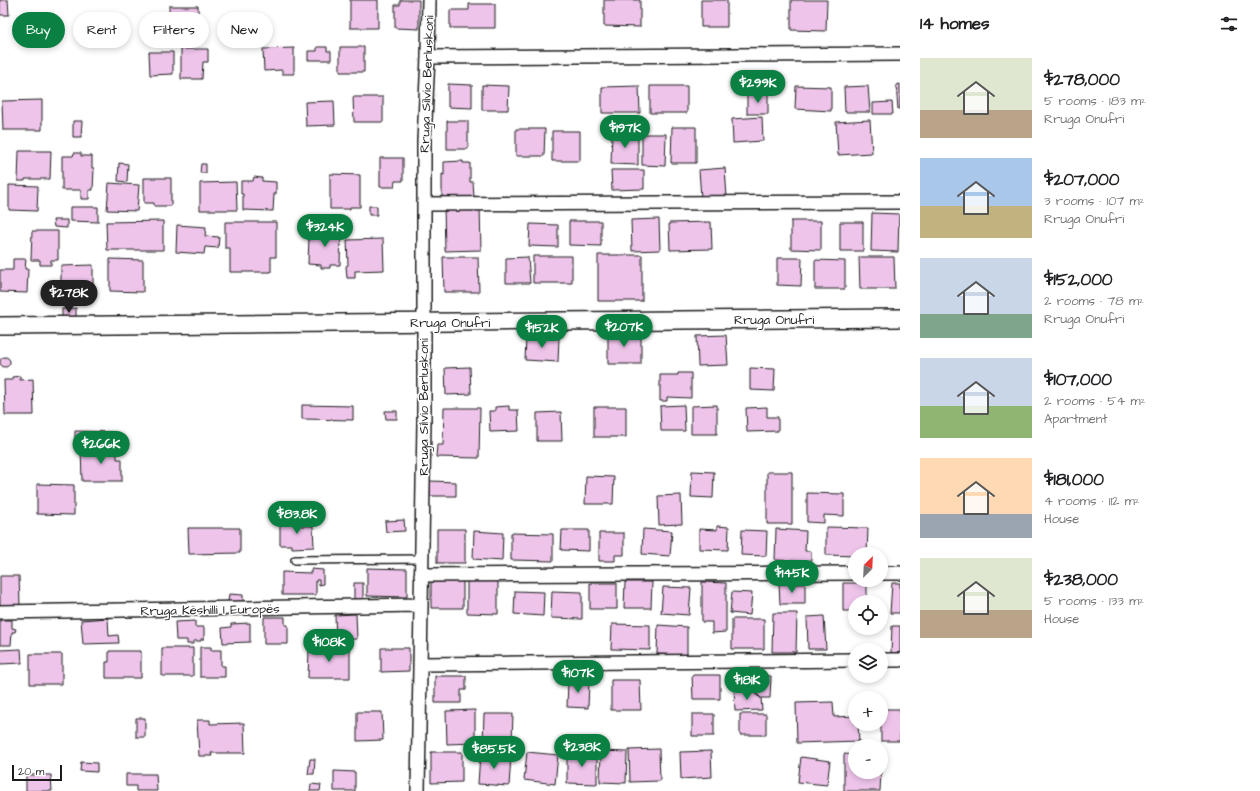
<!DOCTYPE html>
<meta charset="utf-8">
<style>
body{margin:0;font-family:"Architects Daughter",sans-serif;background:#f2f2f2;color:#202124;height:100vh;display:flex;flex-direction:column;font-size:15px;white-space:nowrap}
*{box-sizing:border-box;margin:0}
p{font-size:13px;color:#757577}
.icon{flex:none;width:22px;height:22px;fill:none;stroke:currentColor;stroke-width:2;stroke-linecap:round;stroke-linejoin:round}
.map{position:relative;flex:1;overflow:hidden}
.panel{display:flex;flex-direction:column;background:#fff;width:360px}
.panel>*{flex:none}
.banner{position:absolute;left:12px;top:12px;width:380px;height:36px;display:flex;gap:8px}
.needle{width:26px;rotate:24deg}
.buttons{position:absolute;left:848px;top:547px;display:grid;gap:8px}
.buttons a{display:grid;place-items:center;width:40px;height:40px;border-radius:50%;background:#fff;box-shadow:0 2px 6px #0003;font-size:20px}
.scale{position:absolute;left:12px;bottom:10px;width:50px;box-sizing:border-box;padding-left:4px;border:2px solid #1c1c1c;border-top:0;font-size:11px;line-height:14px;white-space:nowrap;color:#1c1c1c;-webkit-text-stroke:3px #fff;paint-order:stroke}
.price{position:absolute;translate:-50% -34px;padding:0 9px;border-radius:14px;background:#0b8043;color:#fff;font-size:13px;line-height:26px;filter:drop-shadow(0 1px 2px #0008)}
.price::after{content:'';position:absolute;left:50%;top:24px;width:12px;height:9px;margin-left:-6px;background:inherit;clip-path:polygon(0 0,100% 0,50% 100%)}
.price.selected{background:#222;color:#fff}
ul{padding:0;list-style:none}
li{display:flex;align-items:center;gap:12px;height:100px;padding:0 20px}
li span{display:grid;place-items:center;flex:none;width:112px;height:80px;border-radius:0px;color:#555}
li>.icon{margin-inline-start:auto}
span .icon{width:48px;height:48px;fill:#fffc;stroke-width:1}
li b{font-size:17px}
h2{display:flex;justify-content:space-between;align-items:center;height:48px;padding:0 20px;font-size:17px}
.pill{padding:0 14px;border-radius:18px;background:#fff;box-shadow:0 2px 6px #0003;font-size:14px;line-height:36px}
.pill.selected{background:#0b8043;color:#fff}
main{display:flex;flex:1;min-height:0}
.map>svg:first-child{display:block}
.building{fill:#eec4eb;stroke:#1c1c1c}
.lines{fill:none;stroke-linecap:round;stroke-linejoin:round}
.service-casing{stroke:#1c1c1c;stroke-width:10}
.minor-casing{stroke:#1c1c1c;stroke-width:16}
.tertiary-casing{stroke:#1c1c1c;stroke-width:20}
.service{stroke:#fff;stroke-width:7}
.minor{stroke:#fff;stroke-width:13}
.tertiary{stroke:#fff;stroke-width:17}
.labels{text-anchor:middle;stroke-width:3;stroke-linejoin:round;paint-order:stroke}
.street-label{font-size:13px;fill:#1c1c1c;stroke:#fff}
</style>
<main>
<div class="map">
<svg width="900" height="791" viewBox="0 0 900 791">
<rect width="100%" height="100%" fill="#fff"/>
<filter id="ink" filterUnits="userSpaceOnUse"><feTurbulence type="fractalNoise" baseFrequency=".025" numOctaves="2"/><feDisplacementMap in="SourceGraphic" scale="8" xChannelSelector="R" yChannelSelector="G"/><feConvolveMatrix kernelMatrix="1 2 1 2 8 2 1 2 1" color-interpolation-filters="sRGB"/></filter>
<g filter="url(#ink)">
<path class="building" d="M0,0H8L9,15H0Z
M350,0H378V28H350Z
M400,0H419V29L395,28V5H400Z
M604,0H640V27L604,26Z
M701,0H727V27H701Z
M791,0H827L826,31L791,30Z
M469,4H495V28H450V10H469Z
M169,6H198V39H170Z
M317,47H327V51H331V60H308V51H317Z
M340,47H364V72H340Z
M294,48V74H282V70L264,71L263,49Z
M181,49H208V62H203L202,79H181Z
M149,52H173V74L150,75Z
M448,84L472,85V108L448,107Z
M900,84V109H898L896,85Z
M482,85L509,86L508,110H482Z
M639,86L640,113H602V87Z
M650,86H687V113H650Z
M796,86L831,87V111L795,109Z
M868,86L870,112H845L844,87Z
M747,93H768V114H747Z
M353,97H383V122H354Z
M42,100V130H3L2,101Z
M334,101L335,125L306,126L305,102Z
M892,102L893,114H873V103Z
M762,117L763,141L733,143L732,119Z
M870,120L872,153L838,155L836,122Z
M73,121H82L81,137H73Z
M447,121H468V149H447Z
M672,127H696V163H671Z
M516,129H545L544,156H516Z
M552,131H580V161H552Z
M612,133L638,134V165L611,164Z
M642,134H666L665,166L642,165Z
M19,151H51L50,179H25V181H18Z
M74,153H81V156H92V168H94L93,190H89V199H81V190H62V156H73Z
M380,158H403V181H395L394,187H380Z
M463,161V163H470V182H473L474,197H442V174L444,175V162Z
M119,163L128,164L127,182L118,181Z
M201,164H206V173H200Z
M725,168L727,197L701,198L699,170Z
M611,170H644V189L612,190Z
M330,174L360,175V207H350V209H330Z
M254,177L262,178V181L276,182V194H274L273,211L243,210V194H241V181H253Z
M144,178H171V206H154V203H144Z
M236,182L237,210H200V183Z
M109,183L139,185L137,211L107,210Z
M9,185L38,186L37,211L9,210Z
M369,206H377V215H369Z
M480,206L481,250L445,251L444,207Z
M70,207H98V222L70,221Z
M872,213L899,214L898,252L871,251Z
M659,219L660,250L632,251L631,220Z
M53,220H67V228L54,227Z
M163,221V250H107L106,222Z
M569,221H601V246L569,245Z
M791,221H821V250L791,249Z
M225,222H276V257H271V272H230V248H225Z
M711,222L712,249L670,250L669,223Z
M840,222H863V251H840Z
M530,224L558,225V247L529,246Z
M177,225L206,227L205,236L219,237L218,248L205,247L204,254L176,252Z
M320,228H341L340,265H330V268H321V265L308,264L309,236H320Z
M32,231H58V260H51V265H40V260H31Z
M383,239L384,270L355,271V278H347L346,266L348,265L347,240Z
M598,255H642V301H598Z
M533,256H572V283H533Z
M443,257H478L479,292H444Z
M528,257L530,283H506V258Z
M859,257H894L895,289H860Z
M777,258H802L801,286L777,285Z
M13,259H26L25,269H28L27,293L0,292V270H13Z
M110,259L143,260V292L110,291Z
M815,260L845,261V289H815Z
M93,265V299H61V266Z
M76,308V320H62V309Z
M608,331H641V364H608Z
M726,335L728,365L698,366L697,336Z
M526,337L559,338L558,362L525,360Z
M0 362a5 5 0 1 1 10 0a5 5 0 1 1-10 0Z
M470,367L471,394L446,395L445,368Z
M750,368L775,369L774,391L750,390Z
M678,373H691V398L667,397V401H660V375H678Z
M20,376V380L33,379L34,415H5L4,380H12V377Z
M302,405L353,406V420L302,419Z
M684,405L685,431H661L660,406Z
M717,405V434H691V406Z
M509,406V410H518L519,431L490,432L489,411H495V407Z
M594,407H626V437H594Z
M767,407V417H778V431L747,432L746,408Z
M444,408H480L479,458L436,457L437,445H443Z
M385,411H397V419H386Z
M561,412L562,441H537V413Z
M75,431L115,432V447L75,446Z
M81,448H117V459H122V481H82Z
M692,471L714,472L713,498L691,497Z
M767,472H792V524H767Z
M586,476L614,477L613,504H585Z
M430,481L456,482V496H430Z
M37,484L74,485V515L37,514Z
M807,493L844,494V516L824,515V523L807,522Z
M681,495L682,524L659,525L658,496Z
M404,520L405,531L386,532L385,521Z
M301,522V526H313L314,547L292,548V545H280V523Z
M717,526L729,527L728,550L699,549V529L717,530Z
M826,527L868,528L867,554H855V556L826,555Z
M188,528H240V553L189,554Z
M437,529H465V563H437Z
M643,529L672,531L670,556L642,554Z
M776,529L806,531L805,551H811V562L775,560Z
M562,530H589V551L561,550Z
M742,530L767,531L766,556L741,555Z
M474,531L503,533L502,561L473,559Z
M511,533L553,534V561L511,560Z
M599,533H624V555H615V561H599Z
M367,568L407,569V597L367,596Z
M311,569L323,570V584L319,585V580H316V595H282V572L311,573Z
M0,576H19L20,605H0Z
M431,579L463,580V608H431Z
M467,580L498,581V614L467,613Z
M625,582H652L651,608H624Z
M702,582L726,583V632L712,633V622H702Z
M354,583H363V601H354Z
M590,583H617V609H590Z
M843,583H867V602H855V611H843Z
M892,583H900V613H890Z
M779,584H805V604H780Z
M663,587L691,588L689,615L661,613Z
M515,591L544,592L543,616L514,614Z
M552,591L582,592V619L551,618Z
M732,592L752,593L750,615L730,613Z
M229,594L243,595V603L228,602Z
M773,613H797L796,652H772Z
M356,614L357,639L336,640L335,615Z
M824,616L826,649H808L807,617Z
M264,617H285V625H288V644H264Z
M108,618L109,636L118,635L119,643L83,644L81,620Z
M732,619H764V649H732Z
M0,620H12V628L16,629L15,632H12L11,645H0Z
M195,621V627H204V639H201V641H193V644H187V640H176L175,622Z
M250,623V642L223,643L222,628L231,627V624Z
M612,624L650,625V650L611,649Z
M658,625L687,627V655L657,654Z
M892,626H900V654L891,653Z
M316,646H328V649H337V646H347V650H350V678H308L309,649H316Z
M200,647H211V650H221V666H225V677H200Z
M162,648H193V676H162Z
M381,648H409V671L381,672Z
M21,649L22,663L0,664V650Z
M109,651H141V678H106V662H109Z
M30,654H62V684H30Z
M692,675H720V699H693Z
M752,675L771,676L770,698H761L756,695L752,689Z
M435,676H466V690H461V703H435Z
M611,680H640L641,710H611Z
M568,681L589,682L588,708L567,707Z
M752,689L761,698L762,710L735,711L734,690Z
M833,702L834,717L855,716V724H858L859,741L797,743L796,703Z
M881,709H900V741H881Z
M475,710V743L447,744L446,711Z
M357,712H382L383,740L357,741Z
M484,714H513L512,742H483Z
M692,714H714V736H692Z
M740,714H766V735H740Z
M136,718H145V737H136Z
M197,720H210V724L244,723L245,753H211L212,756H199Z
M659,749L660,781L630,782L629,750Z
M601,751L627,752L626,783L600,782Z
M711,751L712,777L681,779L680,752Z
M431,752H462V782L431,783Z
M527,752L558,755L555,784L524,780Z
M567,753H597V784L567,783Z
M480,754L511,756L509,786L478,784Z
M844,754L855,755V772H881L880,791H844Z
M801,757L830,761L827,785L798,782Z
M310,759H315L314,774H308Z
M81,762L97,763V772L80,771Z
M334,771L355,772V791H334Z
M126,774H156L157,791H136V786H126Z
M26,775H51L52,791H26Z
M311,784L321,785L320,791H310Z"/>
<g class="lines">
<g class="service-casing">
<path id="service" d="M295,560L422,559"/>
</g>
<g class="minor-casing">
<path id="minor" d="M428,57L900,54
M424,204L900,202
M881,573H900
M421,575L855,573
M0,612L421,605
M881,660H900
M420,664L855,660
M418,791L424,422V141L428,57L429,0"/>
</g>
<g class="tertiary-casing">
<path id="tertiary" d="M0,326L900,318"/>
</g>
<use href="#service" class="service"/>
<use href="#minor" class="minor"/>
<use href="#tertiary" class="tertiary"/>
</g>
</g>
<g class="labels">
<g class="street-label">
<text transform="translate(426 84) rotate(-88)" y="5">Rruga Silvio Berluskoni</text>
<text x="774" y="324">Rruga Onufri</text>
<text x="450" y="327">Rruga Onufri</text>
<text transform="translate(423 407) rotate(-90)" y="5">Rruga Silvio Berluskoni</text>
<text transform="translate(210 609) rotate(-1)" y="5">Rruga Këshilli I Europës</text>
</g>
</g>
</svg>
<div class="buttons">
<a><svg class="needle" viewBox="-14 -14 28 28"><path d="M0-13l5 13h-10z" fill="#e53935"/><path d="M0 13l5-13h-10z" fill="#757577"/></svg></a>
<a><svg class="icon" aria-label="locate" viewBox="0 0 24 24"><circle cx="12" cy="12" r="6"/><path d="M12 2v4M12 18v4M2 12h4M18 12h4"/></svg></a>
<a><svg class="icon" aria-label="layers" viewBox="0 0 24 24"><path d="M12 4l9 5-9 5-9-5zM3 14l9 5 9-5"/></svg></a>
<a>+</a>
<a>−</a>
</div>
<div class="scale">20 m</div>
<b class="price" style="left:758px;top:104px">$299K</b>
<b class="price" style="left:625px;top:149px">$197K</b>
<b class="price" style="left:325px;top:248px">$324K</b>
<b class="price selected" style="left:69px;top:314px">$278K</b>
<b class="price" style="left:624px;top:348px">$207K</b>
<b class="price" style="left:542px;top:349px">$152K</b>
<b class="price" style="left:101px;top:465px">$266K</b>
<b class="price" style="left:297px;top:535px">$83.8K</b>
<b class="price" style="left:792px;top:594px">$145K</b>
<b class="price" style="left:329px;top:663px">$108K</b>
<b class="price" style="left:578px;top:694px">$107K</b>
<b class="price" style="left:747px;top:701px">$181K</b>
<b class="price" style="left:582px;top:768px">$238K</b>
<b class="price" style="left:494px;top:770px">$85.5K</b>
<div class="banner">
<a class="pill selected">Buy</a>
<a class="pill">Rent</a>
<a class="pill">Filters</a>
<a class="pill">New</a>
</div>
</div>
<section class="panel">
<h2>14 homes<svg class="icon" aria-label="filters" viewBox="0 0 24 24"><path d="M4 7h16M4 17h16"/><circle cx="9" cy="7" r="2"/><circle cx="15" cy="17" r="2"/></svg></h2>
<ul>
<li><span style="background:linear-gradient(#dfe7d0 65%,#b9a48a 0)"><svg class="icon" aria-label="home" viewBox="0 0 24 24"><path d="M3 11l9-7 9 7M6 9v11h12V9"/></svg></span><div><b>$278,000</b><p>5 rooms · 183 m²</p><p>Rruga Onufri</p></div></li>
<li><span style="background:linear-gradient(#a9c7e8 60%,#c2b280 0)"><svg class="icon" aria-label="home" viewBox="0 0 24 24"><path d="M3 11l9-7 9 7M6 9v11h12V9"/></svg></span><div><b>$207,000</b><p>3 rooms · 107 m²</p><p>Rruga Onufri</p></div></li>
<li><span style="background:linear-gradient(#c9d6e8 70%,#7fa58c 0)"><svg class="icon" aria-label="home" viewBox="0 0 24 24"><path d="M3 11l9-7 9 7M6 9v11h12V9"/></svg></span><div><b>$152,000</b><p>2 rooms · 78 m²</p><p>Rruga Onufri</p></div></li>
<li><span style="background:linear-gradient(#c9d6e8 60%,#8fb573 0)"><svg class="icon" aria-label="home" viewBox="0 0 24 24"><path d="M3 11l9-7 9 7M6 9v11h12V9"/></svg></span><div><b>$107,000</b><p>2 rooms · 54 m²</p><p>Apartment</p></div></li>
<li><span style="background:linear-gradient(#ffd9b3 70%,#9aa5b1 0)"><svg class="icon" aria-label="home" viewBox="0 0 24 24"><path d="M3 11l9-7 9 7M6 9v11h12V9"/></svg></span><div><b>$181,000</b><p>4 rooms · 112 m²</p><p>House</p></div></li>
<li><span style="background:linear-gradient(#dfe7d0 65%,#b9a48a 0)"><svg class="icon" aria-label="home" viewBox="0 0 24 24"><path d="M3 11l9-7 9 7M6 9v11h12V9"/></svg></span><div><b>$238,000</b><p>5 rooms · 133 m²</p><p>House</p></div></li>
</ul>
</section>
</main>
